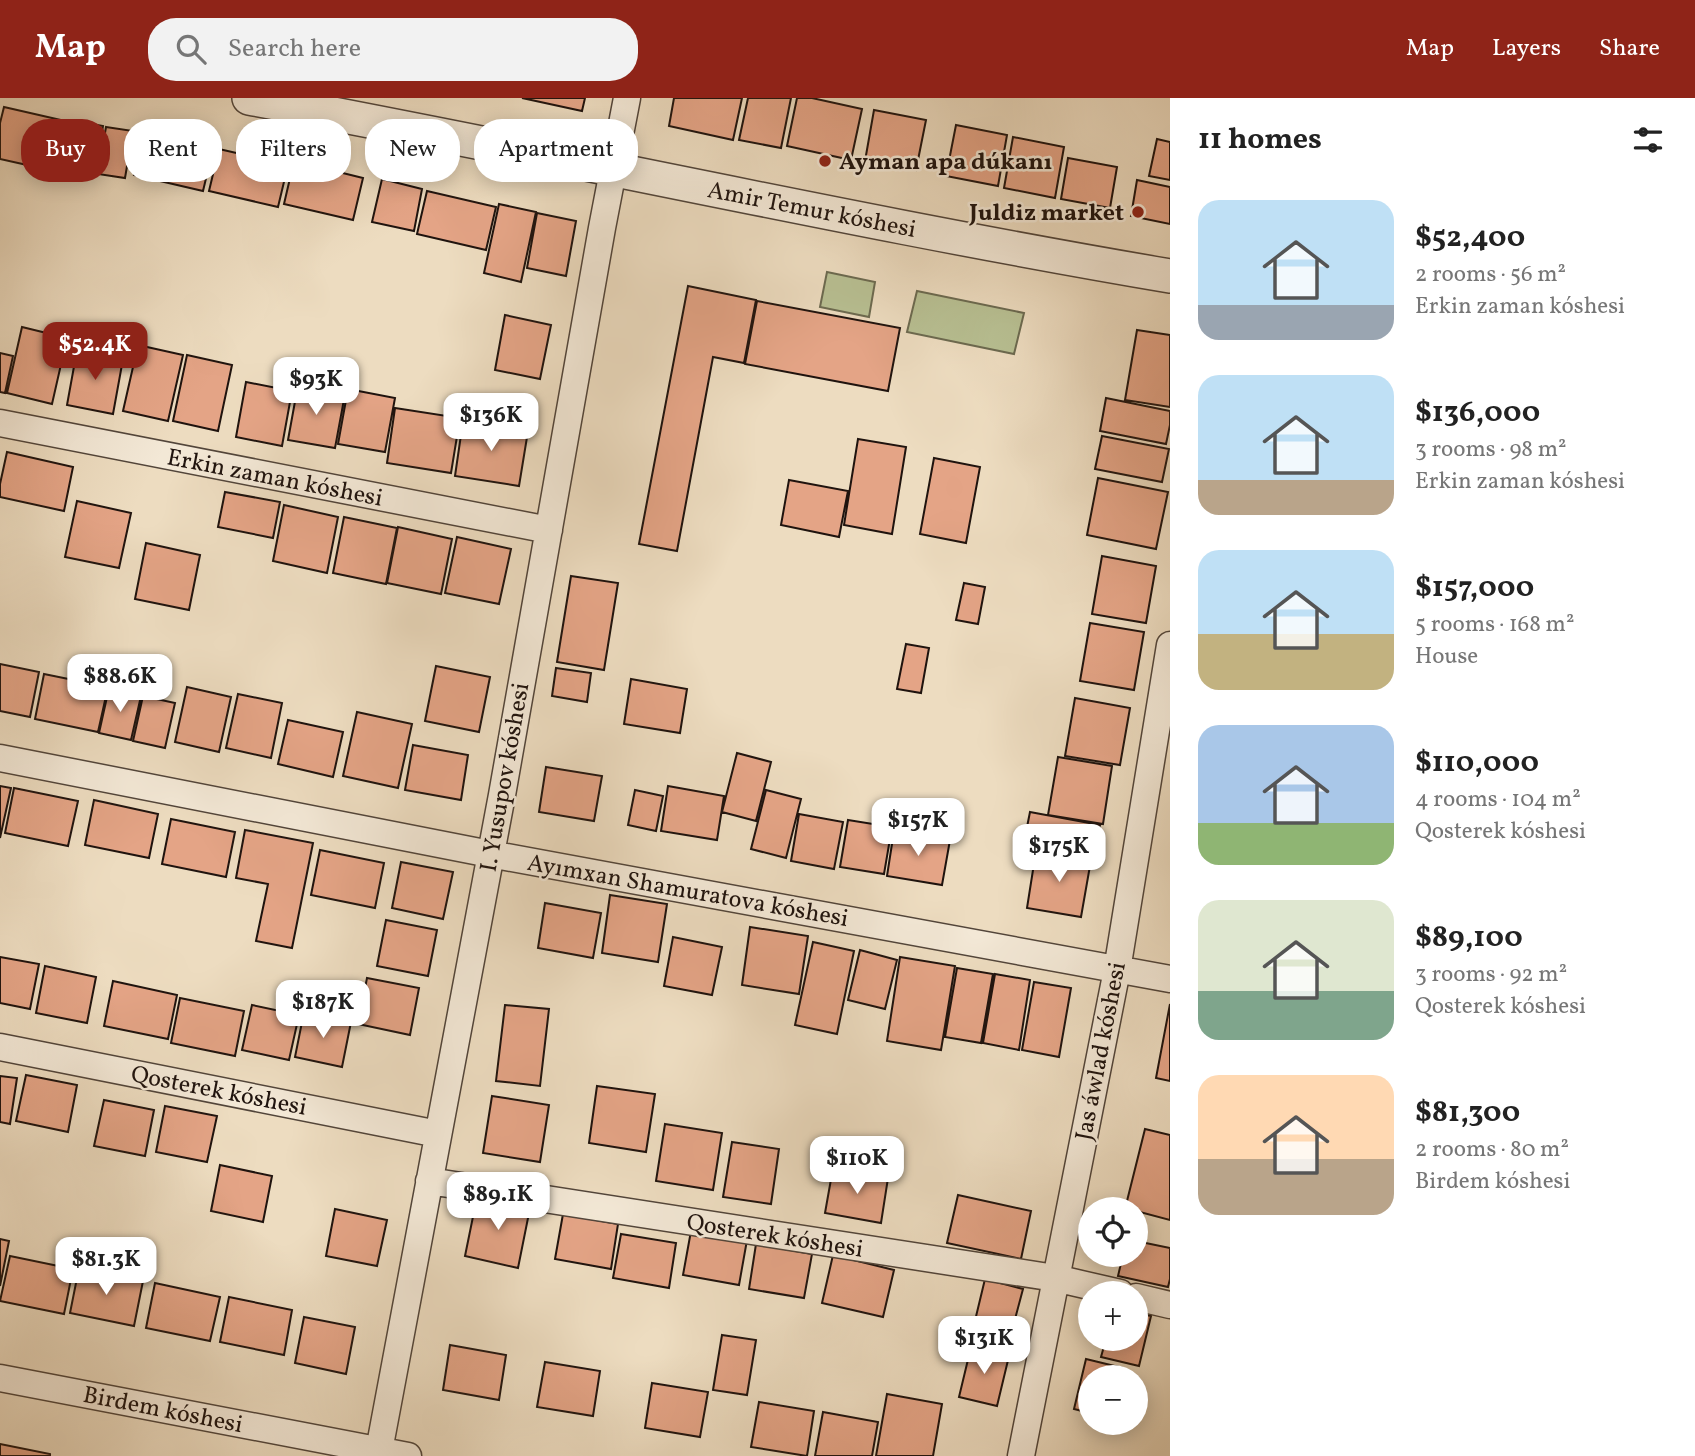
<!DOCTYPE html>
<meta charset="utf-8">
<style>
body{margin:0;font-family:Vollkorn,serif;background:#f2f2f2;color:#222;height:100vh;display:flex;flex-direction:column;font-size:26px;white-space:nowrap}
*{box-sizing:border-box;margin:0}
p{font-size:23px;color:#767676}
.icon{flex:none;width:38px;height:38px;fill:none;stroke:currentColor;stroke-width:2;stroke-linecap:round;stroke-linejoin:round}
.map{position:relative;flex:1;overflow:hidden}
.sheet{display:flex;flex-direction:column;background:#fff;width:525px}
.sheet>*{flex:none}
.guide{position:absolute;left:21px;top:21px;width:665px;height:63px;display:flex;gap:14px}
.controls{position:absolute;left:1078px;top:1099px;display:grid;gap:14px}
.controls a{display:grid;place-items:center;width:70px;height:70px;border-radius:50%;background:#fff;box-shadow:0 4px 18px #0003;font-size:35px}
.price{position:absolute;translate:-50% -60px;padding:0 16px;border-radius:14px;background:#fff;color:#222;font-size:23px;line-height:46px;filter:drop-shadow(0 2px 4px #0008)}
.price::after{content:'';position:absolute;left:50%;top:42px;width:21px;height:16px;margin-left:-10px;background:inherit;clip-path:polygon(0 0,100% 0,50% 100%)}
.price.current{background:#8f2418;color:#fff}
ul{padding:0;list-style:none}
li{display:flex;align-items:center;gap:21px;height:175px;padding:0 28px}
li span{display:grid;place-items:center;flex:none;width:196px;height:140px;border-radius:21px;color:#555}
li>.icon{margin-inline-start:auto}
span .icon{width:84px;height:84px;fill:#fffc;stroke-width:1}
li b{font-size:30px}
h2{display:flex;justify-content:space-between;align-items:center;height:84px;padding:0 28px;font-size:30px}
.tag{padding:0 24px;border-radius:28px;background:#fff;box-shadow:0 4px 18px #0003;font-size:24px;line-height:63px}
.tag.current{background:#8f2418;color:#fff}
header{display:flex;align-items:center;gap:42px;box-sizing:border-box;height:98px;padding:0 35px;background:#8f2418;color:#fff}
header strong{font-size:33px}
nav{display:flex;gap:38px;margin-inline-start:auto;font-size:24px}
.search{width:490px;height:63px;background:#f2f2f2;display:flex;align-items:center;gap:18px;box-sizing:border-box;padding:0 24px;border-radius:28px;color:#767676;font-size:26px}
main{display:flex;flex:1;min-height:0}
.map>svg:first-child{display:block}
.green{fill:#b8c093;stroke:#6c6a50;stroke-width:2}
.building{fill:#e4a486;stroke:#1f130e;stroke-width:2}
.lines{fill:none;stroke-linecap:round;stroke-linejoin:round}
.minor-casing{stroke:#52453a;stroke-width:29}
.tertiary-casing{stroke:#52453a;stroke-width:36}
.minor{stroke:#f3e8d6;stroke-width:26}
.tertiary{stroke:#f3e8d6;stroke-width:33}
.poi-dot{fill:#8f2418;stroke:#f3e8d6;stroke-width:2.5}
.labels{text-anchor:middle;stroke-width:5;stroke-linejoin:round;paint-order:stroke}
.poi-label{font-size:24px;font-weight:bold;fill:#1f130e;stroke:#f3e8d6;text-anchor:start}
.street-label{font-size:24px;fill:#1f130e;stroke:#f3e8d6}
</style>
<header>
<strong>Map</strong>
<div class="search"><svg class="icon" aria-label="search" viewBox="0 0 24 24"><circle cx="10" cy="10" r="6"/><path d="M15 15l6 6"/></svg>Search here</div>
<nav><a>Map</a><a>Layers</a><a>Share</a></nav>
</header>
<main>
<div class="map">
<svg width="1170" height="1358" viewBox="0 0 1170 1358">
<rect width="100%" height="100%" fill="#eddcc0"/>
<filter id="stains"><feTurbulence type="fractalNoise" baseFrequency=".00286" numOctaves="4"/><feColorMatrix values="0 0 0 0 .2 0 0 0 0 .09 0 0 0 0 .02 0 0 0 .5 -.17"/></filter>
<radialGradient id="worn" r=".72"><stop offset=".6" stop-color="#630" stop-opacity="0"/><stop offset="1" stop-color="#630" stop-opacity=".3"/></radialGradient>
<path class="green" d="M827,174L875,184L869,219L820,209Z
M917,193L1024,215L1014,256L907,234Z"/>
<path class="building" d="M522,0H585L582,13Z
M674,0H742L733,42L669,28Z
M748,0H791L781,50L739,42Z
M797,0H812L862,11L851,62L787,48Z
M4,9L74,25L63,75L0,61V25Z
M874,12L926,22L916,72L865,63Z
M76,23L103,28L95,75L68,70Z
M956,27L1007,37L998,88L946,78Z
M106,29L133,33L125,80L98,76Z
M144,34L213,51L203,93L134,77Z
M1013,39L1064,49L1055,100L1004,90Z
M1157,41L1170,44V82L1149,78Z
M219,51L288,67L278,109L209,93Z
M1068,60L1117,69L1110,110L1061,101Z
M294,63L363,80L353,122L284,106Z
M382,81L422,91L414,133L372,124Z
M1137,82L1170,89V126L1131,118Z
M427,93L496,109L486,152L417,136Z
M499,106L536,114L521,184L484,175Z
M537,115L576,123L566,178L527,170Z
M688,188L756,202L744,265L713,259L677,453L639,446Z
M757,203L900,230L888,293L745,266Z
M505,217L551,227L540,281L495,272Z
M22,229L67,240L52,306L7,295Z
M1137,232L1170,237V309L1125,302Z
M138,247L183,257L168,323L123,313Z
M77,252L123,261L113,316L67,307Z
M0,255L13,258L5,295L0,294Z
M187,257L232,267L218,333L173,323Z
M246,284L292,293L282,348L236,339Z
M298,287L345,296L335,350L288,342Z
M348,291L395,300L385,354L338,346Z
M1106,300L1170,313V327L1166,346L1100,333Z
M395,310L460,320L451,375L387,365Z
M463,323L528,333L519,388L455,378Z
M1102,338L1169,351L1162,384L1095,371Z
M858,341L906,349L892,436L844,427Z
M7,354L73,369L64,413L0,399V386Z
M934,360L980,369L966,445L920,436Z
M1098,380L1168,394L1156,451L1087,437Z
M789,382L848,393L839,439L781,427Z
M225,394L280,404L273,440L218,429Z
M77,403L131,415L119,470L65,459Z
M284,407L338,419L327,475L273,463Z
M344,419L397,430L386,486L333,475Z
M398,429L452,441L441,496L387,485Z
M457,439L511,451L499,506L445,495Z
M146,445L200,457L189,512L135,501Z
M1102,458L1156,468L1146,525L1092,516Z
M571,478L618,485L604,572L557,564Z
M964,485L985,489L978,526L956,522Z
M1090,525L1144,534L1134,592L1080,583Z
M906,546L929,550L921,595L897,591Z
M0,566L39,574L30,619L0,613Z
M436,568L490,579L479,634L425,623Z
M556,570L591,575L587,604L552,598Z
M44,576L108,589L98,634L35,621Z
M631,581L687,591L680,635L624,626Z
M187,589L231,599L219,654L175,644Z
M109,590L141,598L131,642L99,635Z
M238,596L282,605L271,660L226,650Z
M143,598L175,605L165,650L133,643Z
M1075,600L1130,610L1120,667L1065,658Z
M357,614L412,626L398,690L343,678Z
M288,622L343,634L333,679L278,666Z
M413,647L468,657L461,702L405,692Z
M737,655L771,664L756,723L722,714Z
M1058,659L1112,668L1103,726L1048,717Z
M546,669L602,678L594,723L539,714Z
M0,688L11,690L0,740Z
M668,688L724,698L717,742L661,733Z
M14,690L78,703L68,748L5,735Z
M635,692L663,698L656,733L628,727Z
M766,692L801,701L786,760L751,751Z
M94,702L158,716L149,760L85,747Z
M1030,714L1100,727L1094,757L1024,744Z
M799,716L843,724L834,771L791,763Z
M171,721L235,734L226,779L162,766Z
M848,722L892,729L884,776L840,769Z
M245,732L313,745L292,850L256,843L268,786L236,780Z
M894,733L950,742L942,787L887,778Z
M320,752L384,765L375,810L311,797Z
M1036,753L1091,762L1081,819L1027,810Z
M401,764L453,774L443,821L392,810Z
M610,797L667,806L658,864L602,855Z
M545,805L601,815L593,860L538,850Z
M386,822L437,832L428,878L377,868Z
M750,829L808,838L799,896L742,887Z
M673,839L722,849L712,897L664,888Z
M813,844L854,853L837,936L795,927Z
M860,852L897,862L885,911L848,902Z
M0,859L39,866L30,911L0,905Z
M900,859L955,868L941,952L887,943Z
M45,868L96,879L87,925L36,915Z
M957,870L993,876L981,945L945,939Z
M995,876L1030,882L1019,952L983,945Z
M367,880L419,890L410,937L358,926Z
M113,883L177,897L168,941L104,928Z
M1034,884L1071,890L1059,959L1022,952Z
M180,900L244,913L235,958L171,945Z
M1170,906V983L1156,980Z
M252,907L299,917L289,962L242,952Z
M505,907L549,911L540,988L496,983Z
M304,914L351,924L342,969L295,959Z
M26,977L77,987L68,1034L16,1023Z
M0,978L17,980L10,1026L0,1024Z
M597,988L655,996L646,1054L589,1045Z
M492,998L549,1007L540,1064L483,1055Z
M104,1002L154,1012L145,1058L94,1048Z
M165,1008L217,1018L207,1064L156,1054Z
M665,1026L722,1035L713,1092L656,1083Z
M1145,1031L1170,1037V1122L1136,1113V1111H1125Z
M732,1044L779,1051L771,1106L723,1099Z
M220,1067L272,1078L263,1124L211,1113Z
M833,1070L888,1080L881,1125L825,1115Z
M958,1097L1031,1113L1021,1161L947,1145Z
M477,1099L530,1110L518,1170L465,1158Z
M335,1111L387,1122L377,1168L326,1158Z
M563,1116L618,1126L611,1171L555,1161Z
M691,1133L747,1142L739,1187L683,1177Z
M621,1136L676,1145L669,1190L613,1180Z
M0,1141L9,1143L0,1188Z
M1136,1143L1170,1150V1181L1168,1189L1118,1178L1123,1157H1136Z
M756,1146L812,1156L804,1200L749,1191Z
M833,1157L894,1172L883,1219L822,1205Z
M10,1158L73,1171L64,1216L0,1203Z
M79,1170L143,1183L134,1228L70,1215Z
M985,1181L1023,1191L1010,1240L973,1231Z
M155,1185L220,1199L210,1243L146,1230Z
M229,1199L292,1212L284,1257L220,1244Z
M1136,1215L1151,1218L1139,1268L1101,1259L1106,1241H1136Z
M304,1219L355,1229L346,1276L295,1265Z
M722,1237L756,1242L747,1297L713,1292Z
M450,1247L506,1257L499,1302L443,1292Z
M971,1249L1009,1258L997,1308L959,1299Z
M1086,1261L1123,1270L1121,1279H1090V1315L1074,1311Z
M545,1264L600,1273L593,1318L537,1309Z
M652,1285L708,1294L700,1339L645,1330Z
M887,1296L942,1306L933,1358H876Z
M759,1304L814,1313L807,1358L751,1349Z
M823,1314L878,1324L872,1358H815Z
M0,1346L50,1356V1358H0Z"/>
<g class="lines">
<g class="minor-casing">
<path id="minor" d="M0,325L549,432
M0,660L490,756L1170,881
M0,949L438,1036
M429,1083L1055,1180L1120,1195
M1136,1199L1170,1207
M0,1280L408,1358
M378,1358L502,697L602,130L627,0
M1021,1358L1117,872L1170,547"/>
</g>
<g class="tertiary-casing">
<path id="tertiary" d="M249,0C557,57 862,126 1170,178"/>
</g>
<use href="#minor" class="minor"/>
<use href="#tertiary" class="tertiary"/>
</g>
<g class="poi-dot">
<circle cx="825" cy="63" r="7"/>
<circle cx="1138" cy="114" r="7"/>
</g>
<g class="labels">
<g class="poi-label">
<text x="839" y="71">Ayman apa dúkanı</text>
<text x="1124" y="122" text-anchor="end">Juldiz market</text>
</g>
<g class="street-label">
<text transform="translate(812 111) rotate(11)" y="8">Amir Temur kóshesi</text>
<text transform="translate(275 379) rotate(11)" y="8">Erkin zaman kóshesi</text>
<text transform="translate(504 679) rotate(-80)" y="8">I. Yusupov kóshesi</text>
<text transform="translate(688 792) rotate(10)" y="8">Ayımxan Shamuratova kóshesi</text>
<text transform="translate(1100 953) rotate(-79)" y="8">Jas áwlad kóshesi</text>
<text transform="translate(219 992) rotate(11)" y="8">Qosterek kóshesi</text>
<text transform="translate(775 1137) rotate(9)" y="8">Qosterek kóshesi</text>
<text transform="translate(163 1311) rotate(11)" y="8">Birdem kóshesi</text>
</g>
</g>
<rect width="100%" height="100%" filter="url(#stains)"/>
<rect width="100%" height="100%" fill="url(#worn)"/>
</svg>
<div class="controls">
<a><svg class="icon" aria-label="locate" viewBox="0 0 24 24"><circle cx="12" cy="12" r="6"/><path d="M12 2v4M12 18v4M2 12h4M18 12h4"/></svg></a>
<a>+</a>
<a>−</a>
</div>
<b class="price current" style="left:95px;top:284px">$52.4K</b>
<b class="price" style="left:316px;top:319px">$93K</b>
<b class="price" style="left:491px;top:355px">$136K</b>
<b class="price" style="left:120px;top:616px">$88.6K</b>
<b class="price" style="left:918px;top:760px">$157K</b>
<b class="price" style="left:1059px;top:786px">$175K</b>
<b class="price" style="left:323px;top:942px">$187K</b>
<b class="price" style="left:857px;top:1098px">$110K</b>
<b class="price" style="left:498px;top:1134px">$89.1K</b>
<b class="price" style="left:106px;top:1199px">$81.3K</b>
<b class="price" style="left:984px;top:1278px">$131K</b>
<div class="guide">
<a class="tag current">Buy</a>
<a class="tag">Rent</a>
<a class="tag">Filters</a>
<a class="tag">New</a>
<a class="tag">Apartment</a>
</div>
</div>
<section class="sheet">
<h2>11 homes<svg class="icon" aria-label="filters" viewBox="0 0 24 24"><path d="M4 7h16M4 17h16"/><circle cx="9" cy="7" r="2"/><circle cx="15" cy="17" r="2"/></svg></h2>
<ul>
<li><span style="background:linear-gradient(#bfe0f5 75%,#9aa5b1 0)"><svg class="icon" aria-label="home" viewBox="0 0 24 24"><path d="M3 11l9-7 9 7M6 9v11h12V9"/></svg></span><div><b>$52,400</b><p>2 rooms · 56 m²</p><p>Erkin zaman kóshesi</p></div></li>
<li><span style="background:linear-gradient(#bfe0f5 75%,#b9a48a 0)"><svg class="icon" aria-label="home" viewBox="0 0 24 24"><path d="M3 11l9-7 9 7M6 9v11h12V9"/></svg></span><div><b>$136,000</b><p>3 rooms · 98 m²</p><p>Erkin zaman kóshesi</p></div></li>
<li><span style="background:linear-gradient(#bfe0f5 60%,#c2b280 0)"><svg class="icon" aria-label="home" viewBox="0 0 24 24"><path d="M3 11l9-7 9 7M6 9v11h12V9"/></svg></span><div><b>$157,000</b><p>5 rooms · 168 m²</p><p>House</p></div></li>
<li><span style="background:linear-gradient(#a9c7e8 70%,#8fb573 0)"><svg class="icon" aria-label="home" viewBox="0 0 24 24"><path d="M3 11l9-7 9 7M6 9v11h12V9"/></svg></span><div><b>$110,000</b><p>4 rooms · 104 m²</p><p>Qosterek kóshesi</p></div></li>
<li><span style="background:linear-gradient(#dfe7d0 65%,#7fa58c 0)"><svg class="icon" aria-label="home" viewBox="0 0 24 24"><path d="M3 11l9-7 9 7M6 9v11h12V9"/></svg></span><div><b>$89,100</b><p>3 rooms · 92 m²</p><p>Qosterek kóshesi</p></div></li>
<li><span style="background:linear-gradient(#ffd9b3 60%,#b9a48a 0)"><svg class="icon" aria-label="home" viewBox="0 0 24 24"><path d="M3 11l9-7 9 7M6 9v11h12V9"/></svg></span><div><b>$81,300</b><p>2 rooms · 80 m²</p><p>Birdem kóshesi</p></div></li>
</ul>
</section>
</main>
